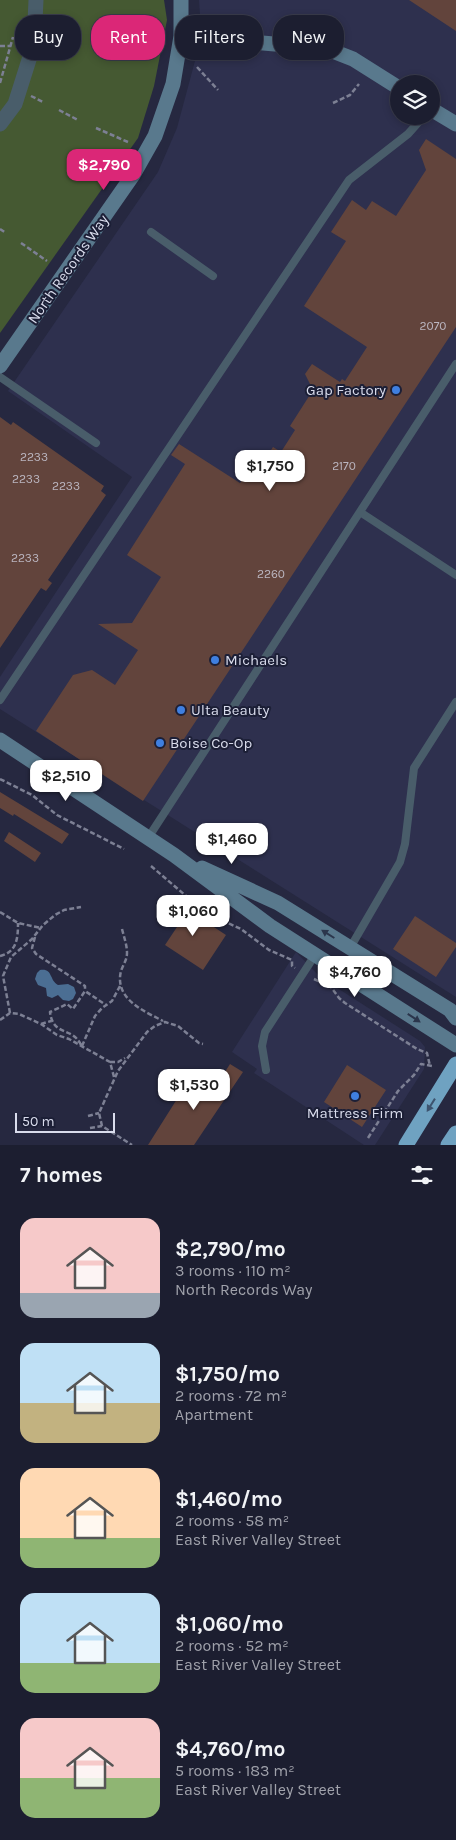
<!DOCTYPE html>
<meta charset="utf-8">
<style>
body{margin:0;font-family:Karla,sans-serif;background:#292b3c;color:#f1f3f6;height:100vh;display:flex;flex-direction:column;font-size:19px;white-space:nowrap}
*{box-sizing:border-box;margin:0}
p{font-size:16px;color:#a0a2ab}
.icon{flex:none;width:28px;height:28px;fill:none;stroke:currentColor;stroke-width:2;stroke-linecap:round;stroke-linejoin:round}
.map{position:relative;height:1145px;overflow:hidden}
.drawer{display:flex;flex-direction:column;background:#1c1e30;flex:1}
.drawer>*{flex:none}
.guide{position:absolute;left:15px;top:15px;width:426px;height:45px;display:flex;gap:10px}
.controls{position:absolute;left:390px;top:75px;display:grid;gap:10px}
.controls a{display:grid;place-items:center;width:50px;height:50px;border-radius:50%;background:#1c1e30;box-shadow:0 2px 8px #0003,0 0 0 1px #3a3c4c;font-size:25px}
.scale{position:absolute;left:15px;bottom:12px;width:100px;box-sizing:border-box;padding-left:5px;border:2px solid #d9dcec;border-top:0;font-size:14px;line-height:18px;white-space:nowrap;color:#d9dcec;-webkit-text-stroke:4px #1c1f36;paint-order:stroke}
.price{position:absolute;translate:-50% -42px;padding:0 11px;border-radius:10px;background:#fff;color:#222;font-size:16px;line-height:32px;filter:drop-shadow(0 1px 2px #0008)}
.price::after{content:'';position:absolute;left:50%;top:30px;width:15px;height:11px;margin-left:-8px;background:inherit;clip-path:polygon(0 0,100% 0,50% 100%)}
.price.on{background:#db2777;color:#fff}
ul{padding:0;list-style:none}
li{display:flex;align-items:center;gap:15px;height:125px;padding:0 20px}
li span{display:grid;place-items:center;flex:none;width:140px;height:100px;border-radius:15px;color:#555}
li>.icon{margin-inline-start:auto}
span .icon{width:60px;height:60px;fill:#fffc;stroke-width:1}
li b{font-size:21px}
h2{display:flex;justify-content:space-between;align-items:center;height:60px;padding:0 20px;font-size:21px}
.pill{padding:0 18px;border-radius:20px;background:#1c1e30;box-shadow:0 2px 8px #0003,0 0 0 1px #3a3c4c;font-size:18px;line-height:45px}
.pill.on{background:#db2777;color:#fff}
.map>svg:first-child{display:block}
.built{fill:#2e304e;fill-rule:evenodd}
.green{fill:#455932}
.water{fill:#4b6e93}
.building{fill:#62443c}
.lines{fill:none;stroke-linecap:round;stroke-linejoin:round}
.path{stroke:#7d8094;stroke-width:2.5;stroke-dasharray:5 2.5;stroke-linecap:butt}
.lane{stroke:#495d6a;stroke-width:8}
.street{stroke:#495d6a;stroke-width:15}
.secondary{stroke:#59798d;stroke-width:15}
.highway{stroke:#6fa2c1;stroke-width:15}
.oneway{fill:#2b364c}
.oneway2{fill:#3d536e}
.shop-dot{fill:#3f7fe0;stroke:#1c1f36;stroke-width:2}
.labels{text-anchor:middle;stroke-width:4;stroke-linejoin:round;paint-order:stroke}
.number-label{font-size:12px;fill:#bbb6c0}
.street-label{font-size:15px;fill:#d9dcec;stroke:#1c1f36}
.poi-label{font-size:15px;fill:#d9dcec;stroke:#1c1f36;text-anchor:start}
</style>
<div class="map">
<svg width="456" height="1145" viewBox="0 0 456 1145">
<rect width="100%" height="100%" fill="#262840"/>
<path class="built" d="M199,0H456V997L0,709V677L132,477L8,391L158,172L177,128L195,61L200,15ZM399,84H431V116H399Z
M296,952L320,977L420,1041L425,1047L424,1069L375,1145H364L254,1073L257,1069L232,1052Z"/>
<path class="green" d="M0,0H164L167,20L154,86L138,138L0,333Z"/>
<path class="water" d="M40,970C53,968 49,980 58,985L68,984L74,987L76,993L73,999L69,1001L63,1000L58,995L52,998L47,996L46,988L38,985L35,979L37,973Z"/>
<path class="building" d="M409,0H456V31Z
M426,139L456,159V327L143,801L36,731L73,675L92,670L115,685L138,650L98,624L132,623L161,577L127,555L185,464L171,455L179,444L240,483L246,474L257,472L273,447L281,452L295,430L290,426L313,390L305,374L312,364L340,382L342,379L345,381L367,347L304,306L346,241L331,232L352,200L366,210L372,201L396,216L426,170L419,150Z
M0,417L11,425L13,422L104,486L101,491L106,495L48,580L52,583L46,591L41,588L0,648Z
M0,792L69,834L62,844L14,814L13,816L0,808Z
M9,832L41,853L35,862L4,841Z
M168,900L186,912L188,910L226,935L203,970L165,945L181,921L163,909Z
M415,916L456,943V947L436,977L393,949Z
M230,1064L243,1072L194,1145H148L189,1080L211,1094Z
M347,1065L386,1090L362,1127L324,1102Z"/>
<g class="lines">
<path class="path" d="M0,46H11
M197,67L218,90
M0,83L13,37
M31,96L43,102
M333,103L350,95L359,84
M59,110L78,120
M96,128L128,142
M0,229L6,233
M21,243L47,261
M0,779L32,795L57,815L124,849
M151,866L206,913L241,929L269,950L292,960V966L295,968
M0,912L18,923L41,928
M122,929C124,937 127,945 127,953C127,960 123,965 121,971C114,999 144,1011 163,1021
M35,937L32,948L36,954L85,986V991
M0,956C17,952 18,938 18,923
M314,979L331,987L339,998L345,1003L417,1049L427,1053L430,1066
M10,1013L3,976L11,957L32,939L43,925L55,915L64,910L81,907
M0,1020L10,1013L19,1014L41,1024L57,1035L69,1039L110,1062L114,1077
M41,1024L51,1021
M81,1045C72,1026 53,1037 50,1012L67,1004L73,1009L85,991L106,1005
M82,1046L95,1016L102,1008L112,1001L120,986
M110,1062H118L125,1058
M88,1116L99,1113
M102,1126L99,1113L118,1071L147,1032L155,1026L165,1022L178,1026L199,1043L203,1044
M90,1128L102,1126L132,1145
M368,1138L398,1091L414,1075L421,1064L432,1066"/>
<path class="lane" d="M151,232L213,276
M0,377L96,443
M360,512L456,575
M0,700L349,180L408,134L424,116
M148,838L456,364
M350,948L400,862L405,844L414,768L456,702
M266,1070L262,1046L265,1032L315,955"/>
<path class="street" d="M0,124L15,104L34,44L36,0"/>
<path class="secondary" d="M181,36L309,47L330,50L353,59L399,88
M431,109L456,124
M0,366L133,175L155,136L173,84L181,36V0
M0,740L174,855L270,926L456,1045
M202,868L278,903L450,1010L456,1018"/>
<path class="highway" d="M406,1145L456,1064
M448,1145L456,1133"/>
</g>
<defs><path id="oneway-solid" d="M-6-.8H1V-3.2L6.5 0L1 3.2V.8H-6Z" transform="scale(1.25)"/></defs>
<g class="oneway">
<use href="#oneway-solid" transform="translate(328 934) rotate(-148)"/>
<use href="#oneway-solid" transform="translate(414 1018) rotate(33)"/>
</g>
<use class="oneway2" href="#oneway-solid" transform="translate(431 1105) rotate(122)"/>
<g class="shop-dot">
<circle cx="396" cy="390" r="5"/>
<circle cx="215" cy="660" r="5"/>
<circle cx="181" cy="710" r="5"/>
<circle cx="160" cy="743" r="5"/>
<circle cx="355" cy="1096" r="5"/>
</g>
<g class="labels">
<g class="number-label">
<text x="433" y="330">2070</text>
<text x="34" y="461">2233</text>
<text x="344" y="470">2170</text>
<text x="26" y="483">2233</text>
<text x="66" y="490">2233</text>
<text x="25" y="562">2233</text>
<text x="271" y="578">2260</text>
</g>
<g class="street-label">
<text transform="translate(68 269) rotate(-55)" y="5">North Records Way</text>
</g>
<g class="poi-label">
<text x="386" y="395" text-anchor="end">Gap Factory</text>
<text x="225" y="665">Michaels</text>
<text x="191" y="715">Ulta Beauty</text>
<text x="170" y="748">Boise Co-Op</text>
<text x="355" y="1118" text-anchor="middle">Mattress Firm</text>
</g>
</g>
</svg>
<div class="controls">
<a><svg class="icon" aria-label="layers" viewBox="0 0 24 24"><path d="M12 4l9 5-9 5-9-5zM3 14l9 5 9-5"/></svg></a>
</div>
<div class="scale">50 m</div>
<b class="price on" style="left:104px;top:191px">$2,790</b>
<b class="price" style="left:270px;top:492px">$1,750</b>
<b class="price" style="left:66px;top:802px">$2,510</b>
<b class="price" style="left:232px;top:865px">$1,460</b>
<b class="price" style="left:193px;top:937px">$1,060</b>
<b class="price" style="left:355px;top:998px">$4,760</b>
<b class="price" style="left:194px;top:1111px">$1,530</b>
<div class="guide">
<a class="pill">Buy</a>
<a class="pill on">Rent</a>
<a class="pill">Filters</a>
<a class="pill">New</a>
</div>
</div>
<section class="drawer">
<h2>7 homes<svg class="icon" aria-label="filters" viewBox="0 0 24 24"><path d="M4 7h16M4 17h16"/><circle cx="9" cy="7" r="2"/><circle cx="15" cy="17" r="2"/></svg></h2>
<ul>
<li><span style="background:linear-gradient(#f6c9c9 75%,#9aa5b1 0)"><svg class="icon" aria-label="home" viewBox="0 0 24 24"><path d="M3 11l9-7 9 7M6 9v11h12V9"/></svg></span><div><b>$2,790/mo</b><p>3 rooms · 110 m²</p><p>North Records Way</p></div></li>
<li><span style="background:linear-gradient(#bfe0f5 60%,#c2b280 0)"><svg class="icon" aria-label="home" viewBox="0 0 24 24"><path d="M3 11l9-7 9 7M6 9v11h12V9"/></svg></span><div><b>$1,750/mo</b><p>2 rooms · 72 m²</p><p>Apartment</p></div></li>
<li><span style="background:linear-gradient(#ffd9b3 70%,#8fb573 0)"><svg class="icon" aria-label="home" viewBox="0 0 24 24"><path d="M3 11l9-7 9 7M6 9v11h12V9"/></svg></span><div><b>$1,460/mo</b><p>2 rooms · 58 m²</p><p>East River Valley Street</p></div></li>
<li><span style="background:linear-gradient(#bfe0f5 70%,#8fb573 0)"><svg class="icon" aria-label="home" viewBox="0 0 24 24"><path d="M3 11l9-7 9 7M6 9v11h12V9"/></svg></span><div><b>$1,060/mo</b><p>2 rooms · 52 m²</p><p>East River Valley Street</p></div></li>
<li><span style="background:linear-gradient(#f6c9c9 60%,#8fb573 0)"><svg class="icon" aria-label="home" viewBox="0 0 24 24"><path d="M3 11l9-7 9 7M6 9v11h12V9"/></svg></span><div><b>$4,760/mo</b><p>5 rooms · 183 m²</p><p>East River Valley Street</p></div></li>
</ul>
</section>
